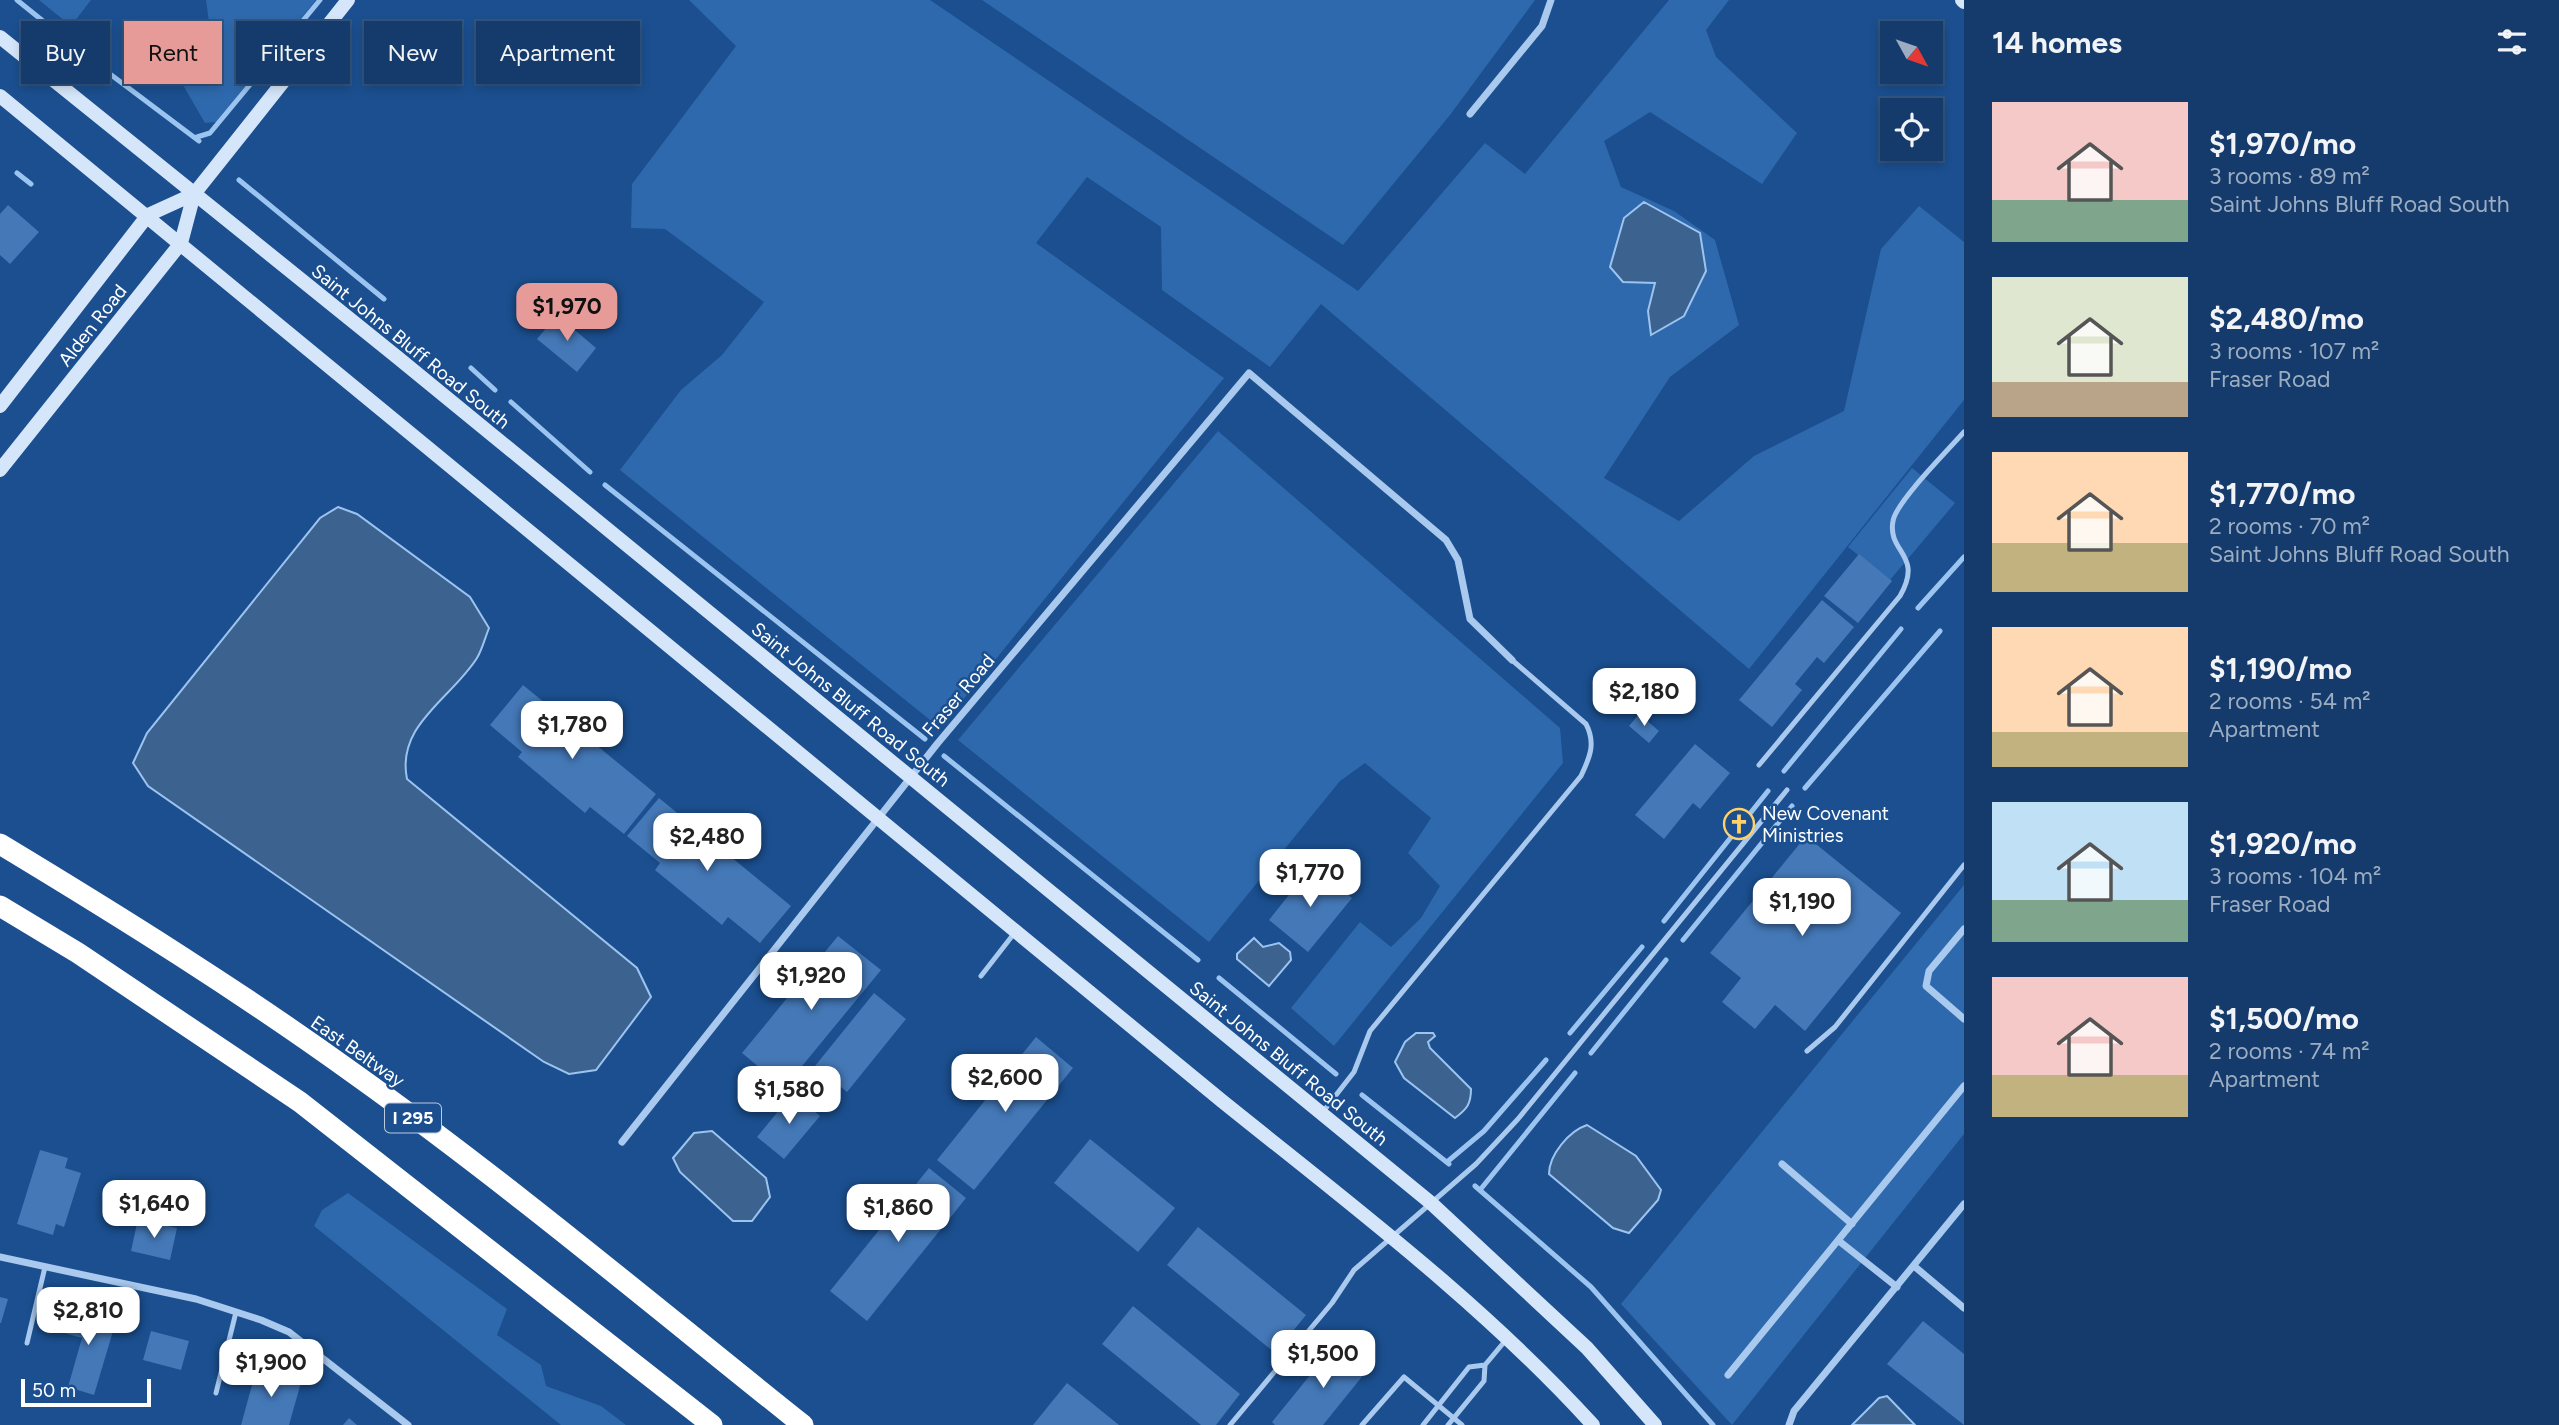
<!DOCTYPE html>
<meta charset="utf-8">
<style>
body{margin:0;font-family:Figtree,sans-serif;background:#214673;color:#f1f3f6;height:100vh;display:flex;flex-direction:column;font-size:26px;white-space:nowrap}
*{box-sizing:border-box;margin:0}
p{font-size:23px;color:#9dadc1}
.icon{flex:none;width:38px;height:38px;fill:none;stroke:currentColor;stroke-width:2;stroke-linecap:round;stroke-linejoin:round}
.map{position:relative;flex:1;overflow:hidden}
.details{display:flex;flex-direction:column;background:#143b6b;width:595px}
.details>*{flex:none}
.banner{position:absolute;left:21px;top:21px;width:665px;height:63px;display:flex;gap:14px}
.needle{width:46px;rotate:130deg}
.tools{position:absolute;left:1880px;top:21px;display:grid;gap:14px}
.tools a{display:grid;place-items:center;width:63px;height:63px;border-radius:0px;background:#143b6b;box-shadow:0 4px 10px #0003,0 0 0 2px #33557e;font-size:35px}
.scale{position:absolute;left:21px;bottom:18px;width:130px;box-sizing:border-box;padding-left:7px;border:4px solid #fff;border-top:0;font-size:19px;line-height:24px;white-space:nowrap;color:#fff;-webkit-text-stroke:5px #1b4f8f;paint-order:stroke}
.price{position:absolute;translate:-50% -60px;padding:0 16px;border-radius:14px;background:#fff;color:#222;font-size:23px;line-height:46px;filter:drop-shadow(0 2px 4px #0008)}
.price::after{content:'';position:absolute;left:50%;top:42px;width:21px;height:16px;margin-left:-10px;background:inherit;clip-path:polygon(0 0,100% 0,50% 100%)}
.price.active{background:#e69b98;color:#111}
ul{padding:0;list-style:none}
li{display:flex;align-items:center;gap:21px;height:175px;padding:0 28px}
li span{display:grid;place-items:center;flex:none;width:196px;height:140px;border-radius:0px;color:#555}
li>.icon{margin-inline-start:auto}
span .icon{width:84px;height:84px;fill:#fffc;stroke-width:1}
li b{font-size:30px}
h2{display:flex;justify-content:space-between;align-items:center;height:84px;padding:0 28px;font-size:30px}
.pill{padding:0 24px;border-radius:0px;background:#143b6b;box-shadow:0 4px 10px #0003,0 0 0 2px #33557e;font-size:24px;line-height:63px}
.pill.active{background:#e69b98;color:#111}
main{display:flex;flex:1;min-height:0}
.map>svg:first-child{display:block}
.green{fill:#2e69ad}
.water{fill:#3c6290;stroke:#9cc4f0;stroke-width:2}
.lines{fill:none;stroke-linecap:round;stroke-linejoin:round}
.stream{stroke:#9cc4f0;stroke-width:5}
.building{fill:#4478b7}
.lane{stroke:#a9c9ee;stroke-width:5}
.street{stroke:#a9c9ee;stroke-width:7}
.secondary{stroke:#d6e6fa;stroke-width:14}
.highway{stroke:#fff;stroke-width:21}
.labels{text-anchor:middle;stroke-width:5;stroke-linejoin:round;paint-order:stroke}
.shield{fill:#1b4f8f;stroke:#bbcadd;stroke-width:2}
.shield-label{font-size:18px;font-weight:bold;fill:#fff}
.street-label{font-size:19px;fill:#fff;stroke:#1b4f8f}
.poi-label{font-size:19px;fill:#fff;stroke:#1b4f8f;text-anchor:start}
</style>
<main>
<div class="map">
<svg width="1964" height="1425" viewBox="0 0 1964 1425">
<rect width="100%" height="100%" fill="#1b4f8f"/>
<path class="green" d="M39,0H91L71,26Z
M206,0H316L216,122L205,123L183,85L212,44Z
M689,0H930L1358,291L1485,143L1525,174L1669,0H1729L1706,30L1716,57L1797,133L1762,184L1650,112L1604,141L1621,187L1674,211L1715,240L1739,325L1670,377L1604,478L1679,521L1754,456L1844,411L1881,249L1919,206L1964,242V400L1749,669L1321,304L1270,367L1162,290L1161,227L1087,177L1036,243L1224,378L940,728L620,470L681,390L722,355L764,302L665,229L631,228L632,184L736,46Z
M982,0H1535L1450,115L1343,245Z
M1218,431L1560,728L1563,763L1334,1046L1291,1008L1360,922L1391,947L1421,918L1440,886L1408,853L1431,818L1365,763L1340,781L1209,942L958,740Z
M1912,468L1955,503L1890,580L1848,547Z
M1964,885V1134L1732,1425L1621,1304Z
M348,1193L507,1309L497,1335L541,1365L546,1386L601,1406L626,1425H561L314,1226L322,1210Z"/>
<path class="water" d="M1644,202L1700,233L1706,271L1684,316L1651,335L1648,311L1655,283L1623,282L1610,267L1624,218Z
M338,507L357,514L470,597L489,628C485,638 482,650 477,658C451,699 396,725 407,779L637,968L651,997L596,1070L569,1074L544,1062L148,786L133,763L147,733L320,518Z
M1254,938L1263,947L1279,943L1290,952L1291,960L1269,986L1237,959V954Z
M1416,1033H1433L1435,1036L1428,1042L1430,1048L1471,1089C1471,1104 1467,1109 1455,1118L1404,1078L1395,1062L1405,1042Z
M1587,1125L1636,1156L1661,1190L1658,1200L1629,1233L1613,1228L1549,1174C1549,1155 1569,1131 1587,1125Z
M712,1131L766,1178L770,1197L752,1221H733L680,1172L673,1158L694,1133Z
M1887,1396L1915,1425H1852L1879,1398Z"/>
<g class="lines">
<path class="stream" d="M17,0L69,42
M94,62L199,141
M197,137L210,133L320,0
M17,173L31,184
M239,180L384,299
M471,368L495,390
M511,402L590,472
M605,485L925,739
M1918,608L1964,557
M944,756L1198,960
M1784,771L1901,629
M1805,788L1940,631
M1664,921L1768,791
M1683,940L1792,806
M1219,978L1336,1074
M1570,1033L1642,947
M1591,1053L1666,960
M1362,1095L1449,1164
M1447,1162L1484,1131L1546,1060
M1475,1186L1591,1287L1713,1425
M1480,1190L1575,1073"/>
</g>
<path class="building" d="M8,205L39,232L10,264L0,255V214Z
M557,315L596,348L577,372L537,339Z
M1859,554L1892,581L1858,623L1824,596Z
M1822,600L1854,627L1824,663L1817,657L1795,684L1802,690L1772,727L1739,700Z
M523,685L656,794L624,834L590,807L585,813L518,757L522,752L490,725Z
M1639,714L1659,731L1649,743L1629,726Z
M1695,744L1730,773L1700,809L1693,803L1664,839L1635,815Z
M659,798L791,906L760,943L728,917L722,925L655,870L660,863L627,836Z
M1806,836L1901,913L1805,1031L1775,1005L1755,1029L1722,1002L1741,978L1710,953Z
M1312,866L1352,898L1308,952L1269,920Z
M838,936L881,970L784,1088L742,1053Z
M874,993L906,1019L847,1092L815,1066Z
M1036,1037L1073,1068L974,1190L937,1160Z
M793,1093L820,1116L784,1159L757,1137Z
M1090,1139L1175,1208L1138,1252L1054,1183Z
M40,1150L68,1158L65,1168L81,1173L64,1227L56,1224L53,1235L17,1224Z
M929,1168L966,1198L867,1321L830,1291Z
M138,1219L177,1228L170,1260L131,1251Z
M1198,1227L1306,1315L1275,1353L1167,1265Z
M0,1297L8,1299L1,1323H0Z
M1133,1306L1240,1394L1216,1425H1201L1102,1344Z
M68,1307L116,1321L94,1395L68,1387L82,1338L61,1332Z
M1923,1321L1964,1354V1425L1887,1364Z
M151,1331L189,1341L181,1370L143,1360Z
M1337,1342L1369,1368L1323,1425H1275L1272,1422Z
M257,1367L302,1379L289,1425H241Z
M1067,1383L1119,1425H1033Z
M349,1418L357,1425H343Z"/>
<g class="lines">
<path class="lane" d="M1759,765L1900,596C1924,554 1887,553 1893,521C1896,502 1949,449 1964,432
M981,976L1016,931
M1807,1051L1835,1027L1964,865
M1322,1113L1354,1072L1370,1031L1581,776C1590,757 1596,743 1586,724L1512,660
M27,1343L45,1267
M216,1393L236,1312
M1230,1425L1332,1303L1354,1270L1476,1164L1518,1119L1787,790
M1362,1425L1404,1377L1462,1425
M1423,1425L1469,1367L1485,1365
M1448,1425L1484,1381L1485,1365L1505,1341"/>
<path class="street" d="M1470,114L1542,26L1551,0
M1964,929L1929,971L1926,986L1964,1019
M622,1142L937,744L1249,373L1446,540L1458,560L1470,619L1512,660
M1782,1164L1852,1224
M1839,1241L1897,1287
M0,1257L196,1299L261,1320L289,1332L408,1425
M1914,1266L1964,1308
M1728,1375L1964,1086
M1789,1425L1794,1411L1964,1204"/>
<path class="secondary" d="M1962,0L1964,2
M0,37L397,357L1431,1203L1587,1348L1655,1425
M0,96L1222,1101C1350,1204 1482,1303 1593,1425
M0,406L148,215L194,194
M0,470L181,243L194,194L348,0"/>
<path class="highway" d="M0,844C121,917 241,992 356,1075C510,1185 655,1307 803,1425
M0,906L78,953L300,1102L712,1425"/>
</g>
<defs>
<g id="church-ring" transform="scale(1.575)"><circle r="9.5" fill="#1b4f8f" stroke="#ffd166" stroke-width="1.5"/><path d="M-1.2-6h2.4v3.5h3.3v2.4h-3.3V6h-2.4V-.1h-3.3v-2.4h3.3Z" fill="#ffd166"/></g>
</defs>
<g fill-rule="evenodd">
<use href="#church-ring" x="1739" y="824"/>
</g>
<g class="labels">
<rect class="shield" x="385" y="1103.5" width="56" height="29" rx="5"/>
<g class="shield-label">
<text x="413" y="1124">I 295</text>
</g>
<g class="street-label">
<text transform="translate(92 325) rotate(-52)" y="7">Alden Road</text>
<text transform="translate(411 346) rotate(39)" y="7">Saint Johns Bluff Road South</text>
<text transform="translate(958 695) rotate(-50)" y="7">Fraser Road</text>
<text transform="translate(851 704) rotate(39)" y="7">Saint Johns Bluff Road South</text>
<text transform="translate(358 1051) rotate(35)" y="7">East Beltway</text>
<text transform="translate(1289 1063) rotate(39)" y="7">Saint Johns Bluff Road South</text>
</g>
<g class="poi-label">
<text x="1762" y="820">New Covenant<tspan x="1762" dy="22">Ministries</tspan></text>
</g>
</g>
</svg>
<div class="tools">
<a><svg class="needle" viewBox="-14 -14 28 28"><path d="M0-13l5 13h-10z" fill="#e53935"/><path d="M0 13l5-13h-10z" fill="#9dadc1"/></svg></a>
<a><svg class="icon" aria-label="locate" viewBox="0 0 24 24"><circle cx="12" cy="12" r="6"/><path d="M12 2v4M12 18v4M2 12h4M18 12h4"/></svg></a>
</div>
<div class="scale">50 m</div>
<b class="price active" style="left:567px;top:343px">$1,970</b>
<b class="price" style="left:1644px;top:728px">$2,180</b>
<b class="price" style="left:572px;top:761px">$1,780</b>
<b class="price" style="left:707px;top:873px">$2,480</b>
<b class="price" style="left:1310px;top:909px">$1,770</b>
<b class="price" style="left:1802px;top:938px">$1,190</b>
<b class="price" style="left:811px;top:1012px">$1,920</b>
<b class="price" style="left:1005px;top:1114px">$2,600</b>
<b class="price" style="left:789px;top:1126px">$1,580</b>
<b class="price" style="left:154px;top:1240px">$1,640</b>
<b class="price" style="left:898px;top:1244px">$1,860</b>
<b class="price" style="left:88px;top:1347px">$2,810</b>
<b class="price" style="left:1323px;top:1390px">$1,500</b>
<b class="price" style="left:271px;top:1399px">$1,900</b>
<div class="banner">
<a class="pill">Buy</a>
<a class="pill active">Rent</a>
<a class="pill">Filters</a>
<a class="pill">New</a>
<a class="pill">Apartment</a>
</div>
</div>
<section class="details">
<h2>14 homes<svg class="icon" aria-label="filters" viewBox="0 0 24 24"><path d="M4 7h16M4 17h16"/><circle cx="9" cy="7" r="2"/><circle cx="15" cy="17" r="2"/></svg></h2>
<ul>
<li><span style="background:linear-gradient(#f6c9c9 70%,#7fa58c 0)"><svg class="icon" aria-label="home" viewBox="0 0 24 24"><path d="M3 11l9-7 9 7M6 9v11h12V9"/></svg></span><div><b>$1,970/mo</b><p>3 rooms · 89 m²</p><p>Saint Johns Bluff Road South</p></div></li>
<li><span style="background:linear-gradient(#dfe7d0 75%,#b9a48a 0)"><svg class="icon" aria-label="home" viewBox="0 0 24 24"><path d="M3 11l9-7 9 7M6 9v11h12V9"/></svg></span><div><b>$2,480/mo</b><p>3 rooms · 107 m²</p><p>Fraser Road</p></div></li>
<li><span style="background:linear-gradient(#ffd9b3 65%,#c2b280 0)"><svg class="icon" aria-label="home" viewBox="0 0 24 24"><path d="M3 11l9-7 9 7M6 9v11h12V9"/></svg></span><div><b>$1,770/mo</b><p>2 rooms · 70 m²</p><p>Saint Johns Bluff Road South</p></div></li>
<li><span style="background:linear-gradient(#ffd9b3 75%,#c2b280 0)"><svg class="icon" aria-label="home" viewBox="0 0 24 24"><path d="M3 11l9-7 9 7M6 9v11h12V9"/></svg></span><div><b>$1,190/mo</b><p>2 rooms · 54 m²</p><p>Apartment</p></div></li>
<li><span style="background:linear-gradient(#bfe0f5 70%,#7fa58c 0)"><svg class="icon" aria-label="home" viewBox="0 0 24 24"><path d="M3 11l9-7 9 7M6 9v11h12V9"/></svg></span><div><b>$1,920/mo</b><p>3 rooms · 104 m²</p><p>Fraser Road</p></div></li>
<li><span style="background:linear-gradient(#f6c9c9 70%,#c2b280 0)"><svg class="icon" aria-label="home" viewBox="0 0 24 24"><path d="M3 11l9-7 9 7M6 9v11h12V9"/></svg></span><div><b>$1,500/mo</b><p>2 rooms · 74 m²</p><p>Apartment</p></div></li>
</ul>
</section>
</main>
